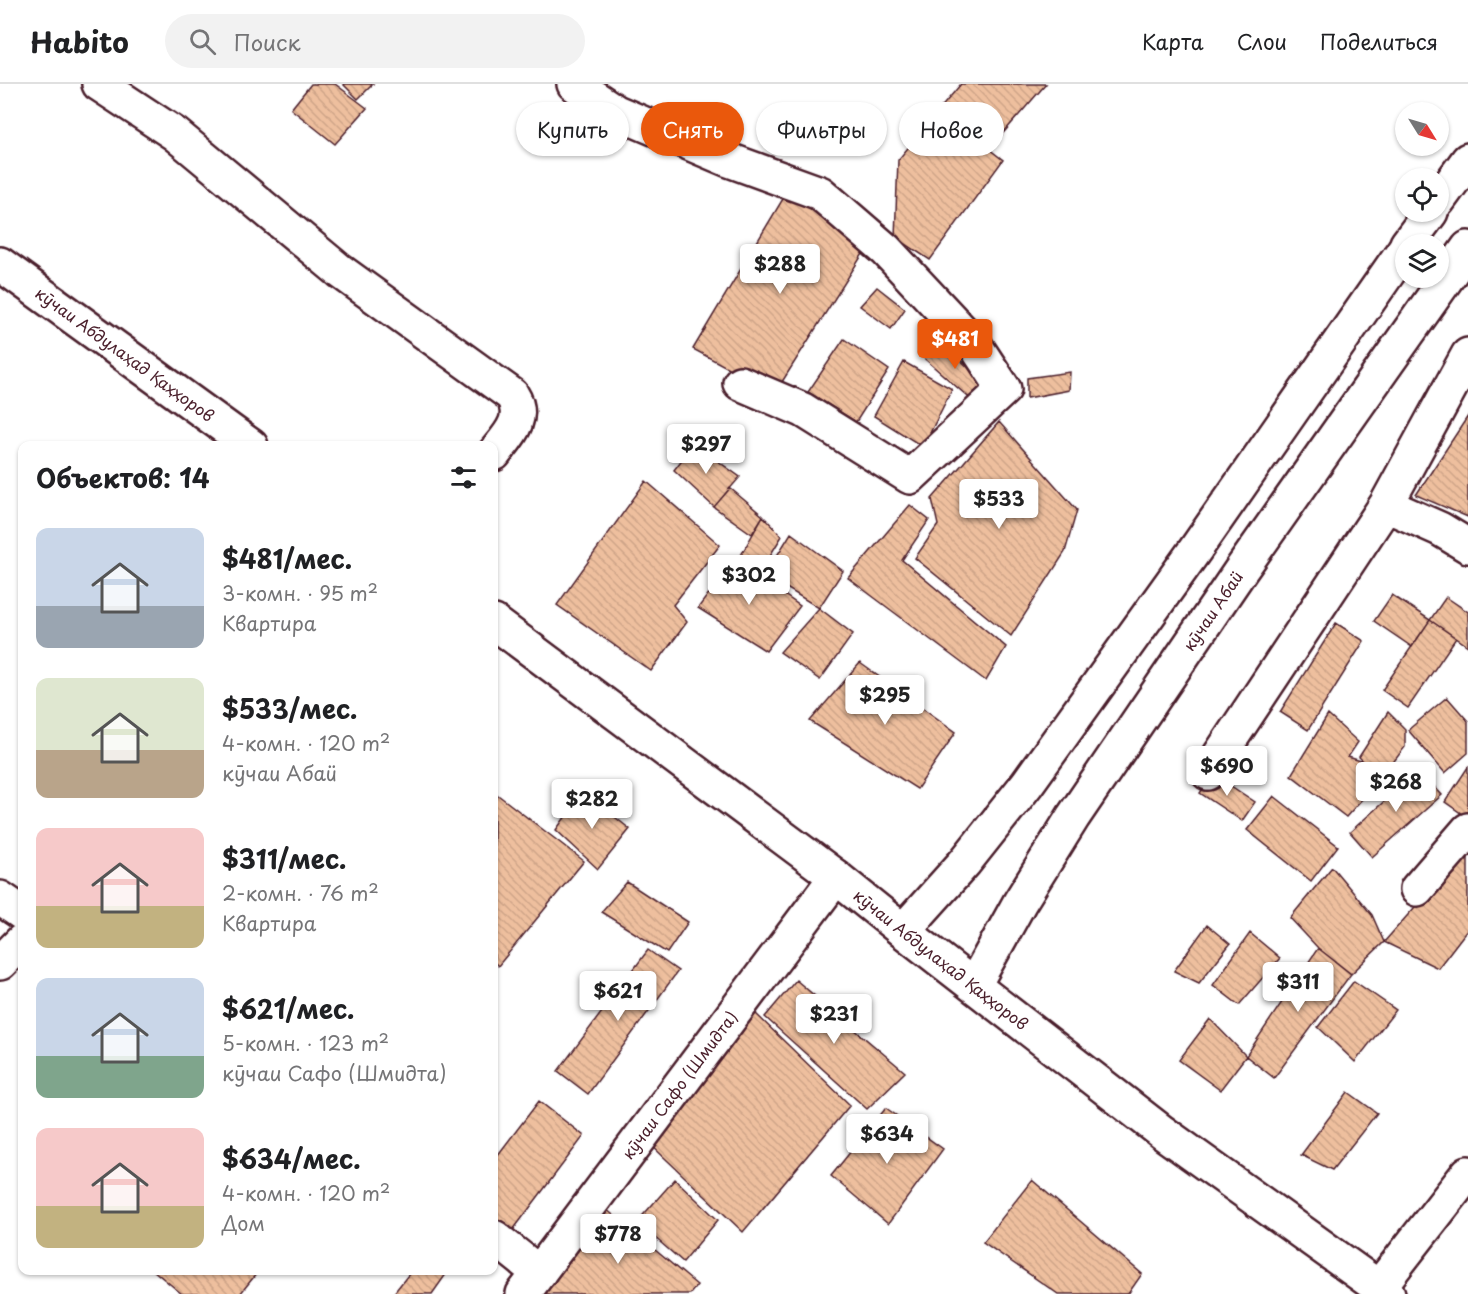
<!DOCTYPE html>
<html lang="ru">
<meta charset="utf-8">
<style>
body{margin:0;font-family:"Playpen Sans",sans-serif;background:#f2f2f2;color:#202124;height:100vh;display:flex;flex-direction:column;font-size:22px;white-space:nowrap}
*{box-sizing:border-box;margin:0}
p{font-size:20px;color:#757577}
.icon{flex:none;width:33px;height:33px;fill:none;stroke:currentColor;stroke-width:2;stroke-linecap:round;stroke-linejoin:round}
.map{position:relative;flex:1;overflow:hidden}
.drawer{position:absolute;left:18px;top:357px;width:480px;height:834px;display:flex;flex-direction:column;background:#fff;border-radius:12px;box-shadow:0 2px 4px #0004}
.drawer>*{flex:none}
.banner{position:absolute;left:516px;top:18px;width:570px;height:54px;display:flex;gap:12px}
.needle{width:39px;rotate:127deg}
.fabs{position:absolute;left:1395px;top:18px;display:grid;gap:12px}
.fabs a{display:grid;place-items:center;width:54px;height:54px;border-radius:50%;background:#fff;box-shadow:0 2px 4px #0004;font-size:30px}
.price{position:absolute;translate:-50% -51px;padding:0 14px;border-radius:6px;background:#fff;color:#222;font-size:20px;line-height:39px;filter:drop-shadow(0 2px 3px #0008)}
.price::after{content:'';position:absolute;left:50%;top:36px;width:18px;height:14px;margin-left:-9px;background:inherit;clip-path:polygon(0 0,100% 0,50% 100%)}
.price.on{background:#ea580c;color:#fff}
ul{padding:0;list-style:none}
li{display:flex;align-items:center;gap:18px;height:150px;padding:0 18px}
li span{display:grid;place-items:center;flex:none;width:168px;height:120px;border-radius:12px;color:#555}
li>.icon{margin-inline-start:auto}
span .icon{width:72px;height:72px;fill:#fffc;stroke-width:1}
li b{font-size:26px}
h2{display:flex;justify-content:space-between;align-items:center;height:72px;padding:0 18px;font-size:26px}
.tag{padding:0 21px;border-radius:27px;background:#fff;box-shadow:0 2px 4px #0004;font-size:21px;line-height:54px}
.tag.on{background:#ea580c;color:#fff}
header{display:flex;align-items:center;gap:36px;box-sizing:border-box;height:84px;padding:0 30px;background:#fff;border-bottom:2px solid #e0e0e0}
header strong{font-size:28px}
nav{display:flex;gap:33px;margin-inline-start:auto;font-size:21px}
.search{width:420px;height:54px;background:#f2f2f2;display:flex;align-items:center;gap:15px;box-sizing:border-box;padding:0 21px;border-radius:33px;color:#757577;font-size:22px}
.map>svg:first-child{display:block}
.building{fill:url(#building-back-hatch);stroke:#4a1f2b;stroke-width:1.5}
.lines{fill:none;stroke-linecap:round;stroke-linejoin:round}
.minor-casing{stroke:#4a1f2b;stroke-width:38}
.tertiary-casing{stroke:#4a1f2b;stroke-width:38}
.secondary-casing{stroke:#4a1f2b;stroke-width:38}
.minor{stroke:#fff;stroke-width:33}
.tertiary{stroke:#fff;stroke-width:33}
.secondary{stroke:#fff;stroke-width:33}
.labels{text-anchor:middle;stroke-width:6;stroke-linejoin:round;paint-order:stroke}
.street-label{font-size:16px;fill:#4a1f2b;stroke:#fff}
</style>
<header>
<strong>Habito</strong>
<div class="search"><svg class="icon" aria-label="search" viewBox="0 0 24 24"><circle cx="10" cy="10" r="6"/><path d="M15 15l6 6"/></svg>Поиск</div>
<nav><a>Карта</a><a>Слои</a><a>Поделиться</a></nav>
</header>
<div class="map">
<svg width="1468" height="1210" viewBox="0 0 1468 1210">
<defs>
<pattern id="building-back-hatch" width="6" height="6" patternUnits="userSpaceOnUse" patternTransform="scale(1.5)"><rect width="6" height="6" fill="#eebf9e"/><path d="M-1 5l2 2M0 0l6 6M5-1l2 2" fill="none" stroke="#cea488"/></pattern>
</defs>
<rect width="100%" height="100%" fill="#fff"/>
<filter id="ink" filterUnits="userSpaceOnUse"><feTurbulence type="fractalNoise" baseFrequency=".0167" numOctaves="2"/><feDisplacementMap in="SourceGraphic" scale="12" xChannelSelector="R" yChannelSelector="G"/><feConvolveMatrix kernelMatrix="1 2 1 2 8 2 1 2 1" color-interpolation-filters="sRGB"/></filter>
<g filter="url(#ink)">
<path class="building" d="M311,0H335L367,24L335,60L291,25Z
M343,0H373L358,15Z
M961,0H1046L997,56L939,26Z
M939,26L1003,76L930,176L895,153L898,76Z
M787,108L866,165L775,309L693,265Z
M877,203L905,225L891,245L860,222Z
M933,251L994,307L974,318L918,269Z
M844,255L889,286L856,338L808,308Z
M904,278L952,305L923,363L874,332Z
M1070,288L1069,306L1027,314V294Z
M1468,332V433L1416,411Z
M999,338L1077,426L1065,468L1011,552L915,474L938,441L932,415Z
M694,360L740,393L714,423L674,386Z
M646,397L720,461L673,521L687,538L651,587L557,521Z
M730,404L763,432L752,450L714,423Z
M910,421L929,436L902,476L1006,563L986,597L848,494Z
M763,432L782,452L760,488L740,473Z
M791,449L843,487L819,524L765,491Z
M734,476L800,522L766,567L698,524Z
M1392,511L1430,536L1412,563L1374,537Z
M1446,513L1468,528V562L1430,536Z
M819,524L853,550L820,596L780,568Z
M1430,536L1456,554L1408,624L1382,606Z
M1336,539L1364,557L1308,646L1280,628Z
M860,579L956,648L917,705L810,637Z
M1447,613L1468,637V669L1445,689L1408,646Z
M1388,628L1405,645V663L1381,694L1359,673Z
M1328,631L1358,658L1348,673L1364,678L1381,694L1346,733L1291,691Z
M1468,683V734L1445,718Z
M1419,686L1442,711L1372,773L1350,748Z
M1213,690L1255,718L1242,737L1200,709Z
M494,708L584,777L498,882L494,878Z
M583,708L630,745L598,785L556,746Z
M1274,712L1338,762L1311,797L1247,746Z
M1468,763V845L1438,884L1384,858Z
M1332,783L1372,831L1384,858L1351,890L1318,864L1290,834Z
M627,798L688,838L667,869L601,828Z
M1207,841L1230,860L1199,899L1174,887Z
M1250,849L1280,874L1239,921L1213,901Z
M1318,864L1351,890L1274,994L1246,972Z
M648,866L678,887L588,1010L558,987Z
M796,896L905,988L867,1025L765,933Z
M1354,897L1396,926L1355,978L1318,943Z
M753,927L850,1021L743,1148L649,1059Z
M1210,935L1246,972L1220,1006L1179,976Z
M1348,1008L1377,1029L1332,1086L1301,1071Z
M539,1017L584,1052L510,1150L494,1134V1076Z
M886,1024L943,1065L888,1140L831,1092Z
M675,1095L718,1136L683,1178L637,1138Z
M1032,1096L1142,1190L1128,1210H1058L983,1158Z
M606,1125L697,1201L690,1210H542Z
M153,1186H254L257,1189L240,1210H182Z
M412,1186H449L432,1210H393Z"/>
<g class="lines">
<g class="minor-casing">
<path id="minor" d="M99,0L175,50L340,187L512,311C527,335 508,352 494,370
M574,0L616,28L729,76L820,109L886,166L975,261L1004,305L910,393L803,326L740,299
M1386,421L1440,445L1468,462
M1208,689L1386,421L1468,271
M1417,805L1468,746
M0,814L22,829
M0,879L22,857
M494,1153L539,1189
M1379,1203L1468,1089"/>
</g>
<g class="tertiary-casing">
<g id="tertiary">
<path id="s1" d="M523,1210L836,793"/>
</g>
</g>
<g class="secondary-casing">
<g id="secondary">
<path d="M1438,117L1468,76"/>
<path d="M1407,160L1431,128"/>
<path id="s2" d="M0,180L251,362"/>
<path id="s3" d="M494,538L836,793L903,847L1162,1048L1388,1210"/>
<path d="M903,847L965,778L1027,700L1195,466L1406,163"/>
<path id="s4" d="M974,901L1020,818L1073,733L1241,486L1468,164"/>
</g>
</g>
<use href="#minor" class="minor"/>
<use href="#tertiary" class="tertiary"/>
<use href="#secondary" class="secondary"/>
</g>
</g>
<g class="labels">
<g class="street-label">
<text dy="6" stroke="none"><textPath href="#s2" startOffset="154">кӯчаи Абдулаҳад Қаҳҳоров</textPath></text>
<text dy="6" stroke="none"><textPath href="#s4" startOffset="444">кӯчаи Абаӣ</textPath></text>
<text dy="6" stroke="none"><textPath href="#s3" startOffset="560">кӯчаи Абдулаҳад Қаҳҳоров</textPath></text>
<text dy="6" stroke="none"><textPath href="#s1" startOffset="261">кӯчаи Сафо (Шмидта)</textPath></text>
</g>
</g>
</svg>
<div class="fabs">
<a><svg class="needle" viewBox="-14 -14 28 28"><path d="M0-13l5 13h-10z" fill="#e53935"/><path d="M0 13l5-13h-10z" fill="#757577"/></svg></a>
<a><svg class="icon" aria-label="locate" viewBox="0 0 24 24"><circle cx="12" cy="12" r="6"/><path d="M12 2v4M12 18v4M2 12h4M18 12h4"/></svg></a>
<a><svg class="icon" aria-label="layers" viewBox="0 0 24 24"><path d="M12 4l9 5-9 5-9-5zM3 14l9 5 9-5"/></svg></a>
</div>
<b class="price" style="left:780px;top:211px">$288</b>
<b class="price on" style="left:955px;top:286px">$481</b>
<b class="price" style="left:706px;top:391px">$297</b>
<b class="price" style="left:999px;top:446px">$533</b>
<b class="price" style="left:749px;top:522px">$302</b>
<b class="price" style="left:885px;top:642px">$295</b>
<b class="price" style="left:1227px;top:713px">$690</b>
<b class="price" style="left:1396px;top:729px">$268</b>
<b class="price" style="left:592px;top:746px">$282</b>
<b class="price" style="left:1298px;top:929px">$311</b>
<b class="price" style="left:618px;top:938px">$621</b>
<b class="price" style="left:834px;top:961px">$231</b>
<b class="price" style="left:887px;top:1081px">$634</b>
<b class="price" style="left:618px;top:1181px">$778</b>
<div class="banner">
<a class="tag">Купить</a>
<a class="tag on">Снять</a>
<a class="tag">Фильтры</a>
<a class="tag">Новое</a>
</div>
<section class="drawer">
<h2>Объектов: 14<svg class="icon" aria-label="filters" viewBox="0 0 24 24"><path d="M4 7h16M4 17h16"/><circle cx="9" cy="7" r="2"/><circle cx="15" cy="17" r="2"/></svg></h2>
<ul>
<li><span style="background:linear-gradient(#c9d6e8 65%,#9aa5b1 0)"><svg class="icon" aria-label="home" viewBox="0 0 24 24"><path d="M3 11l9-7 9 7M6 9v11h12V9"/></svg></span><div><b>$481/мес.</b><p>3-комн. · 95 m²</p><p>Квартира</p></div></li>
<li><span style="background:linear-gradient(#dfe7d0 60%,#b9a48a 0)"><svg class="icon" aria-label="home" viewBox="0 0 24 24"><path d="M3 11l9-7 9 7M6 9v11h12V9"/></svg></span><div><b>$533/мес.</b><p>4-комн. · 120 m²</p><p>кӯчаи Абаӣ</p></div></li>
<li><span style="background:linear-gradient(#f6c9c9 65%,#c2b280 0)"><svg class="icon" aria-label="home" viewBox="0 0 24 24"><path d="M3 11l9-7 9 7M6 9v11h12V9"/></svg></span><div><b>$311/мес.</b><p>2-комн. · 76 m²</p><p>Квартира</p></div></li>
<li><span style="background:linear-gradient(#c9d6e8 65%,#7fa58c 0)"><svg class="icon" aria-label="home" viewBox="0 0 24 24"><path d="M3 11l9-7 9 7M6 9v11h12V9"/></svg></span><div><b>$621/мес.</b><p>5-комн. · 123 m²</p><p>кӯчаи Сафо (Шмидта)</p></div></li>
<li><span style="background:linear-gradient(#f6c9c9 65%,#c2b280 0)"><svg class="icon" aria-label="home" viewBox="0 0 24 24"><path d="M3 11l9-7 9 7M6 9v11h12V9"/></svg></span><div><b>$634/мес.</b><p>4-комн. · 120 m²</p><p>Дом</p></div></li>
</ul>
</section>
</div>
